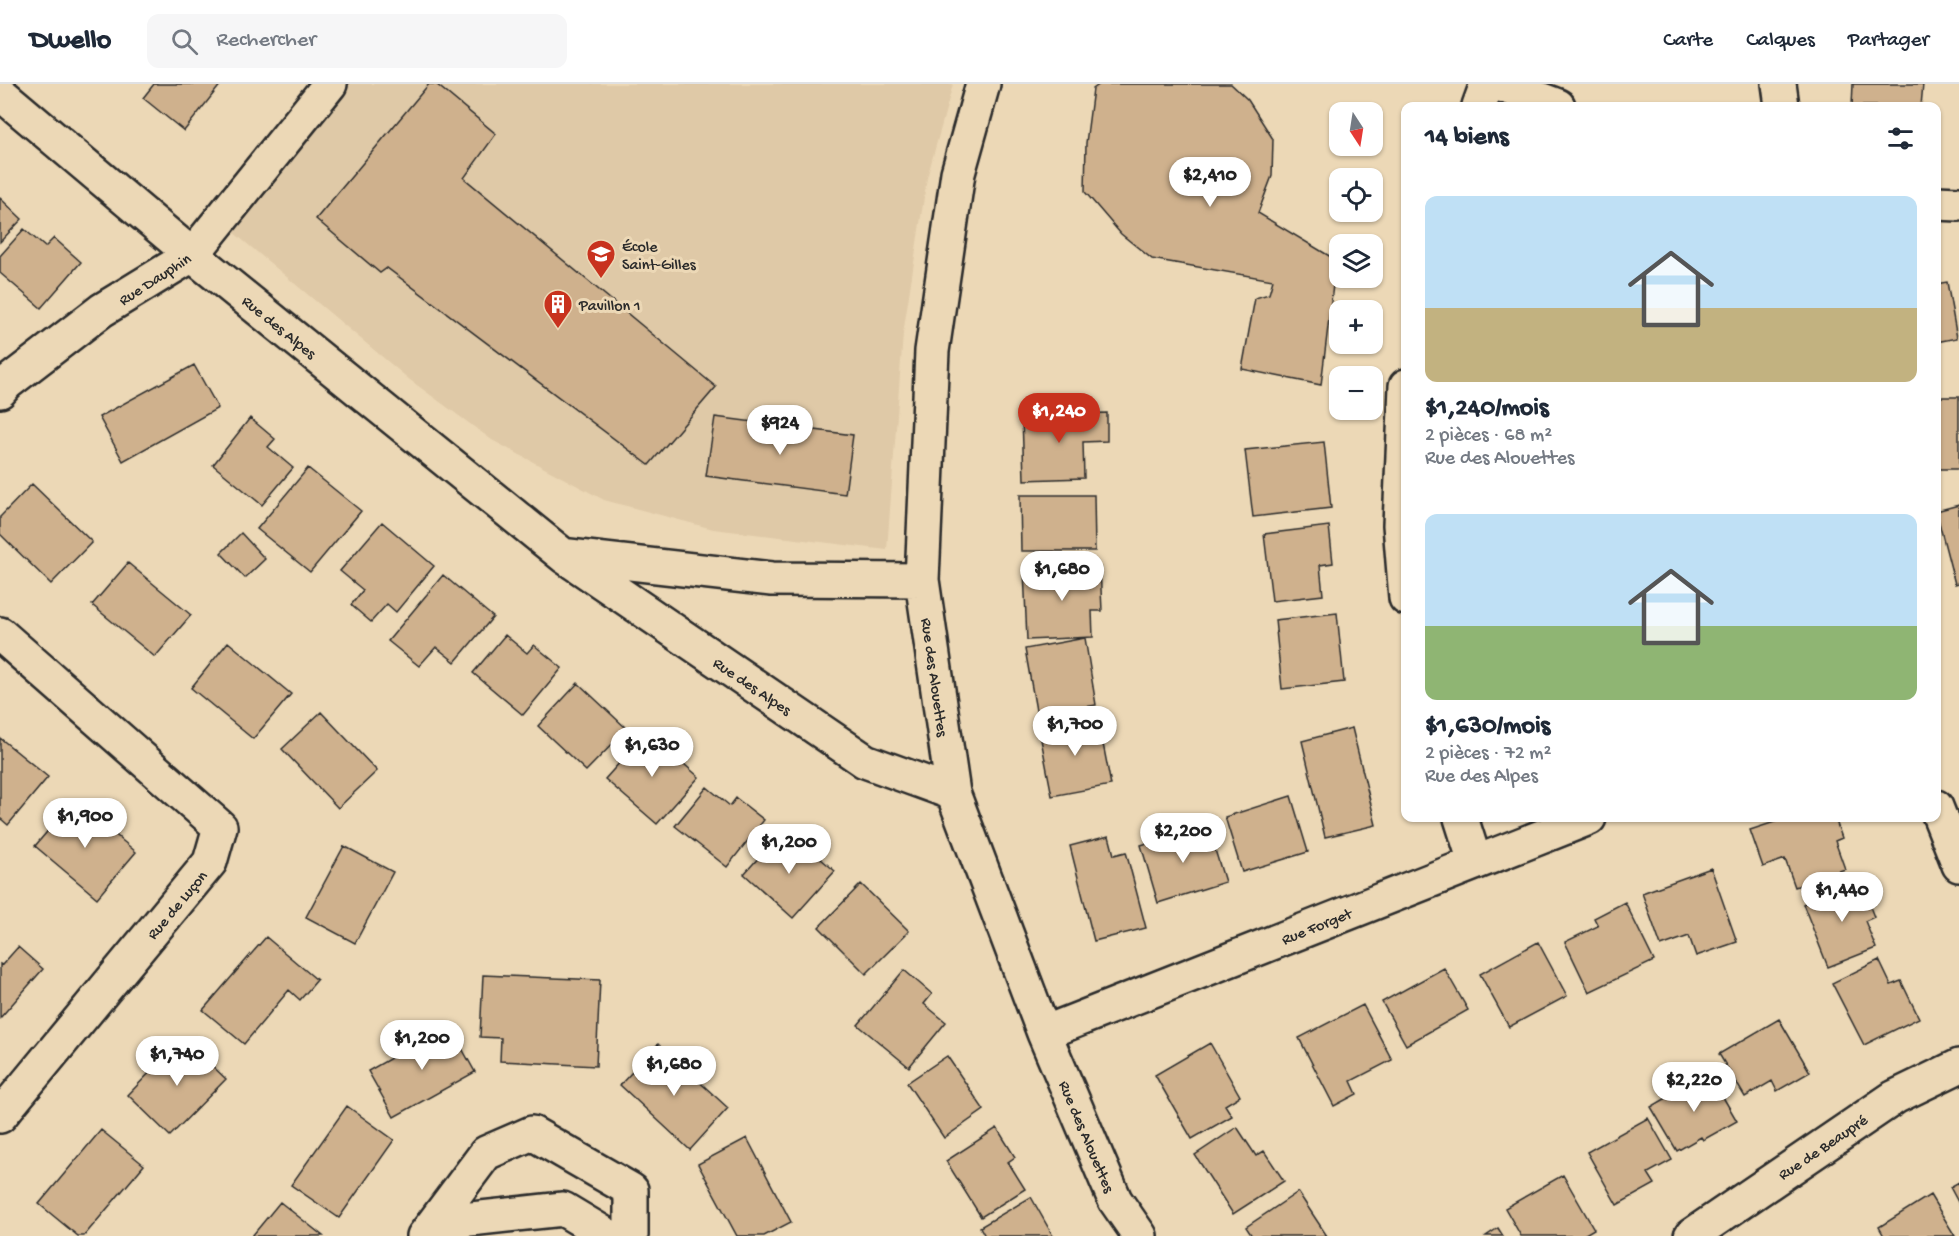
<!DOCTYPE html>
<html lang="fr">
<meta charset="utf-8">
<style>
body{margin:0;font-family:"Gochi Hand",sans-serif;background:#f6f6f7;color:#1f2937;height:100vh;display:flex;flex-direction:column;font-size:22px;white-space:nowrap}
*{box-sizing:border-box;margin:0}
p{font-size:20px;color:#747a83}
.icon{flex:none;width:33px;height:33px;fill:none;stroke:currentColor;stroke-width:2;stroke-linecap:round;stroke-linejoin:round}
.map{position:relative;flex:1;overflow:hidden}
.details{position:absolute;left:1401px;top:18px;width:540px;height:720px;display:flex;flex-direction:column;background:#fff;border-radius:12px;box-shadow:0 2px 4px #0004}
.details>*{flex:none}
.needle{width:39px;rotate:168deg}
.fabs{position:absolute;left:1329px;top:18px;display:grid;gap:12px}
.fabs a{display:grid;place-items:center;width:54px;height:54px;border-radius:12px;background:#fff;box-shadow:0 2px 4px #0004;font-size:30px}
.price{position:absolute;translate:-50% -51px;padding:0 14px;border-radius:21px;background:#fff;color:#222;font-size:20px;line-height:39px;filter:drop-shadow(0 2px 3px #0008)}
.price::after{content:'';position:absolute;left:50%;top:36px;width:18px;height:14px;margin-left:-9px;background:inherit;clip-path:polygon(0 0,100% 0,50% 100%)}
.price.active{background:#c8321e;color:#fff}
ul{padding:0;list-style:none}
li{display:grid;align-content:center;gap:12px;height:318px;padding:0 24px}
li span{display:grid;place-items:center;height:186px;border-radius:12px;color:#555}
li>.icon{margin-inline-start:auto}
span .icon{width:108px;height:108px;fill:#fffc;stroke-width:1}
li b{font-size:26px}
h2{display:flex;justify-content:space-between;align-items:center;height:72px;padding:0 24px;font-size:26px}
header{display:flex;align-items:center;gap:36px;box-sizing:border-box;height:84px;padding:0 30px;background:#fff;border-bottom:2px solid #e0e1e3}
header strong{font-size:28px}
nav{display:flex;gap:33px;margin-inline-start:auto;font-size:21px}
.search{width:420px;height:54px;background:#f6f6f7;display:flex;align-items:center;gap:15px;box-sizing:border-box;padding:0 21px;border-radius:12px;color:#747a83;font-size:22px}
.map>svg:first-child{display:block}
.built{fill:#dfc9a7}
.building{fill:#cfb18d;stroke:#2b2b2b;stroke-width:1.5}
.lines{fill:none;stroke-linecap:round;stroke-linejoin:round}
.minor-casing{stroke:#2b2b2b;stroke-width:38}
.minor{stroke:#ecd8b6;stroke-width:33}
.labels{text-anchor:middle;stroke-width:6;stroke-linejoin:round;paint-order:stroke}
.poi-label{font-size:16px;fill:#2b2b2b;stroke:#ecd8b6;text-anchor:start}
.street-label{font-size:16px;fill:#2b2b2b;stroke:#ecd8b6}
</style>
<header>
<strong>Dwello</strong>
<div class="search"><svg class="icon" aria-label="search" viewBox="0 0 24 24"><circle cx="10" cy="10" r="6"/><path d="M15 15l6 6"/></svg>Rechercher</div>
<nav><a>Carte</a><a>Calques</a><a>Partager</a></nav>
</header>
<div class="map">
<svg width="1959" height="1152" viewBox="0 0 1959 1152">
<rect width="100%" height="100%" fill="#ecd8b6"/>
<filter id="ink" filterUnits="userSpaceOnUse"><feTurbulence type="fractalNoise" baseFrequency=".0167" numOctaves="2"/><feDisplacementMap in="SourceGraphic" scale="12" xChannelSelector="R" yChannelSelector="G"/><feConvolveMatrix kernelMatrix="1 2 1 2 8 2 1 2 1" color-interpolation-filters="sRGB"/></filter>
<g filter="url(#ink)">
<path class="built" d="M348,0H953L927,94L903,250L887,466L713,445L604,416L492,356L410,296L227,143Z"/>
<path class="building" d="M154,0H221L184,47L143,14Z
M429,0H436L496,50L464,94L716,303L649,381L387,184L380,189L316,135Z
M1100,0H1231L1248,16L1273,55L1272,92L1258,129L1336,176L1321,301L1242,285L1255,214L1269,210L1273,196L1152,175L1121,150L1085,108L1086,59L1093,5Z
M1853,0H1923L1921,22H1852Z
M0,114L22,135L0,158Z
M24,145L45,163L54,154L81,178L41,224L0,189V172Z
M1947,198L1957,254L1936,258V200Z
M194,281L218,324L123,377L99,333Z
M1936,313H1959V385H1936Z
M1107,329V357L1083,358L1084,394L1024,396L1022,332Z
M715,333L853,351L845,410L706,392Z
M250,334L275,355L268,363L293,384L262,421L213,381Z
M1324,358L1331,424L1253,433L1245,366Z
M308,384L361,427L310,488L257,445Z
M32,400L92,458L51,500L0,450V433Z
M1020,411H1094L1095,467H1021Z
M1959,421V499L1955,500L1936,427Z
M382,438L434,482L396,528L387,520L371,538L351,521L363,506L340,487Z
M1329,442L1333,479L1320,481L1323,511L1272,517L1264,450Z
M241,449L265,475L245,494L221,469Z
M128,479L191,531L155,573L92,521Z
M1100,483L1102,527H1092L1093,553L1027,556L1024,486Z
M443,491L493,533L455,578L436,563L419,582L388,557Z
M1337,529L1344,598L1282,605L1275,536Z
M505,551L527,569L534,561L562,584L523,631L473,589Z
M1085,554L1096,621L1037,632L1025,565Z
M228,558L291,610L253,655L191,604Z
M578,599L627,645L586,687L538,642Z
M321,628L377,687L338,724L282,665Z
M1098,634L1111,701L1052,712L1039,645Z
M1352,644L1376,741L1325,753L1302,657Z
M647,648L699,693L657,740L605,695Z
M0,654L48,693L8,741L0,734Z
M707,703L730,722L736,714L764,736L727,783L675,742Z
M1291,712L1308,768L1242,788L1225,733Z
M74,716L136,768L97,814L35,762Z
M1787,734H1835L1842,754L1835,757L1845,785L1795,803L1785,775L1763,783L1750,746Z
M1207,740L1225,798L1158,819L1141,761Z
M778,752L798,771L806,762L835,787L793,834L744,790Z
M1109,752L1114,771L1126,768L1146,844L1094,857L1070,762Z
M344,762L393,788L355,859L306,833Z
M1711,784L1737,858L1696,872L1689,852L1661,862L1642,809Z
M1860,797L1874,833L1865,837L1876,864L1828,883L1803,820Z
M861,800L909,847L866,890L819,843Z
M1625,818L1654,877L1589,908L1565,858L1598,842L1594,834Z
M266,853L317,896L300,916L289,906L244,960L203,926Z
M1538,858L1567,912L1509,943L1480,890Z
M18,863L43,885L0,934V880L2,881Z
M1879,876L1891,901L1901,897L1919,934L1864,961L1832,899Z
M1444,884L1468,926L1406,961L1382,918Z
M904,886L932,910L924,920L946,938L909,983L858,941Z
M483,891L600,896L596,982L500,977L501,954L480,953Z
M1363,921L1392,976L1351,997L1357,1010L1334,1022L1299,954Z
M1779,935L1810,988L1777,1007L1772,997L1745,1013L1719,970Z
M449,941L475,988L394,1033L368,987Z
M183,954L226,995L170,1052L128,1011Z
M1210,959L1240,1012L1225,1021L1232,1032L1192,1055L1155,991Z
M658,960L728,1024L690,1066L620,1001Z
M947,972L984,1026L944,1054L907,999Z
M1709,989L1737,1037L1703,1056L1701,1053L1677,1067L1651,1023Z
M347,1022L394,1056L339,1134L291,1101Z
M1648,1034L1672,1076L1648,1089L1655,1100L1617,1121L1587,1068Z
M1237,1043L1256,1072L1264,1067L1284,1097L1233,1130L1195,1071Z
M997,1044L1015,1073L1008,1078L1025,1105L981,1133L946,1077Z
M101,1046L144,1081L84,1152H78L39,1120Z
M747,1054L791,1138L764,1152H737L698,1080Z
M1563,1091L1594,1145L1582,1152H1521L1505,1124Z
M1959,1098V1120L1950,1103Z
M1298,1108L1327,1152H1252L1246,1143Z
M1930,1111L1955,1152H1884L1879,1143Z
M1031,1113L1053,1152H985L980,1143Z
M280,1118L323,1152H252Z
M1498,1144L1503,1152H1486Z"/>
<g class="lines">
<g class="minor-casing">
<path id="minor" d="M983,0L958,89L932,267L922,496L953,709L1044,949L1115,1116L1140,1152
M1499,0L1558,22
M1779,0L1782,22
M0,9L192,171L564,472L865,677L953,709
M1479,22L1487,0
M1936,119L1959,120
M1406,302L1400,441L1406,514
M0,307L7,299L102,226L192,171L330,0
M569,472L772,495L922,496
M0,550L220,743L210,778L0,1032
M1936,723L1959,781
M1461,734L1475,778
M1044,949L1589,734
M434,1139L563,1125L608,1152
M424,1152L486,1069L532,1049L631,1106V1152
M1691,1152L1895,1013L1959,982"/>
</g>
<use href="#minor" class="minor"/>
</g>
</g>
<defs>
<g id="school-pin" transform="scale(1.5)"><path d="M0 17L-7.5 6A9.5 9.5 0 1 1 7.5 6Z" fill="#c8321e" stroke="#ecd8b6"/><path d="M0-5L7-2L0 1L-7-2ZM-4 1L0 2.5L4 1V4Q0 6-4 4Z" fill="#fff"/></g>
<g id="building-pin" transform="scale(1.5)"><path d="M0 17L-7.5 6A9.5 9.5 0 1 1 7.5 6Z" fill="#c8321e" stroke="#ecd8b6"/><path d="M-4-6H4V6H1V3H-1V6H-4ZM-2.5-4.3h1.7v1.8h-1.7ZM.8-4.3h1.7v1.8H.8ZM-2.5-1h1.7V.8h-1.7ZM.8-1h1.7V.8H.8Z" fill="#fff"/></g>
</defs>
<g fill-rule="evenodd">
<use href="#school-pin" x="601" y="170"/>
<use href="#building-pin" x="558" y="220"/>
</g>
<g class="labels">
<g class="poi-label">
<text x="622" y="167">École<tspan x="622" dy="18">Saint-Gilles</tspan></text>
<text x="579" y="226">Pavillon 1</text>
</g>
<g class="street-label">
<text transform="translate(154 194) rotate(-33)" y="6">Rue Dauphin</text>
<text transform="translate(280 242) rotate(39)" y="6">Rue des Alpes</text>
<text transform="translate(936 593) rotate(82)" y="6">Rue des Alouettes</text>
<text transform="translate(753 601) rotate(34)" y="6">Rue des Alpes</text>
<text transform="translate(176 820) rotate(-50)" y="6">Rue de Luçon</text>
<text transform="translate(1316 841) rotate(-22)" y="6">Rue Forget</text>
<text transform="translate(1088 1052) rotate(67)" y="6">Rue des Alouettes</text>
<text transform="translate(1822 1062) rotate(-34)" y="6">Rue de Beaupré</text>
</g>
</g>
</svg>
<div class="fabs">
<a><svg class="needle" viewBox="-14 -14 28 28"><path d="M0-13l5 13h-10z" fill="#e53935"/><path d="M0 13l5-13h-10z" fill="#747a83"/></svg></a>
<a><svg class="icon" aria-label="locate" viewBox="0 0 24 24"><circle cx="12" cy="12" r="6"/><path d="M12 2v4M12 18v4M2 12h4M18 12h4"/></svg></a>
<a><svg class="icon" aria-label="layers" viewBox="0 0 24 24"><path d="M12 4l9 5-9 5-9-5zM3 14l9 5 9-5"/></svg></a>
<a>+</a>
<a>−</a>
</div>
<b class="price" style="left:1210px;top:124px">$2,410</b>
<b class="price active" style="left:1059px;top:360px">$1,240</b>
<b class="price" style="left:780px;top:372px">$924</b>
<b class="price" style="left:1062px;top:518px">$1,680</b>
<b class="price" style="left:1075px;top:673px">$1,700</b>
<b class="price" style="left:652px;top:694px">$1,630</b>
<b class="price" style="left:85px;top:765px">$1,900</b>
<b class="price" style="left:1183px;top:780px">$2,200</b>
<b class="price" style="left:789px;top:791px">$1,200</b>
<b class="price" style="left:1842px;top:839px">$1,440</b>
<b class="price" style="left:422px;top:987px">$1,200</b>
<b class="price" style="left:177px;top:1003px">$1,740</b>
<b class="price" style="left:674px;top:1013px">$1,680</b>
<b class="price" style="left:1694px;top:1029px">$2,220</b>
<section class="details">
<h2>14 biens<svg class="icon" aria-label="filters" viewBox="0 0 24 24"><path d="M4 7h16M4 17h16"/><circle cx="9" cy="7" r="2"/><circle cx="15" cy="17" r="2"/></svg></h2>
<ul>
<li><span style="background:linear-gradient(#bfe0f5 60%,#c2b280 0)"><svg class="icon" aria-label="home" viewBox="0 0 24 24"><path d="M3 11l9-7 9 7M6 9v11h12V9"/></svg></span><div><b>$1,240/mois</b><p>2 pièces · 68 m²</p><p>Rue des Alouettes</p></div></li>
<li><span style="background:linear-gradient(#bfe0f5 60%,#8fb573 0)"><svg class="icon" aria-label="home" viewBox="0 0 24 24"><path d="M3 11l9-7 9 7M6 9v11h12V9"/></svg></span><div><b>$1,630/mois</b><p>2 pièces · 72 m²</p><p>Rue des Alpes</p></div></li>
</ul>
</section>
</div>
